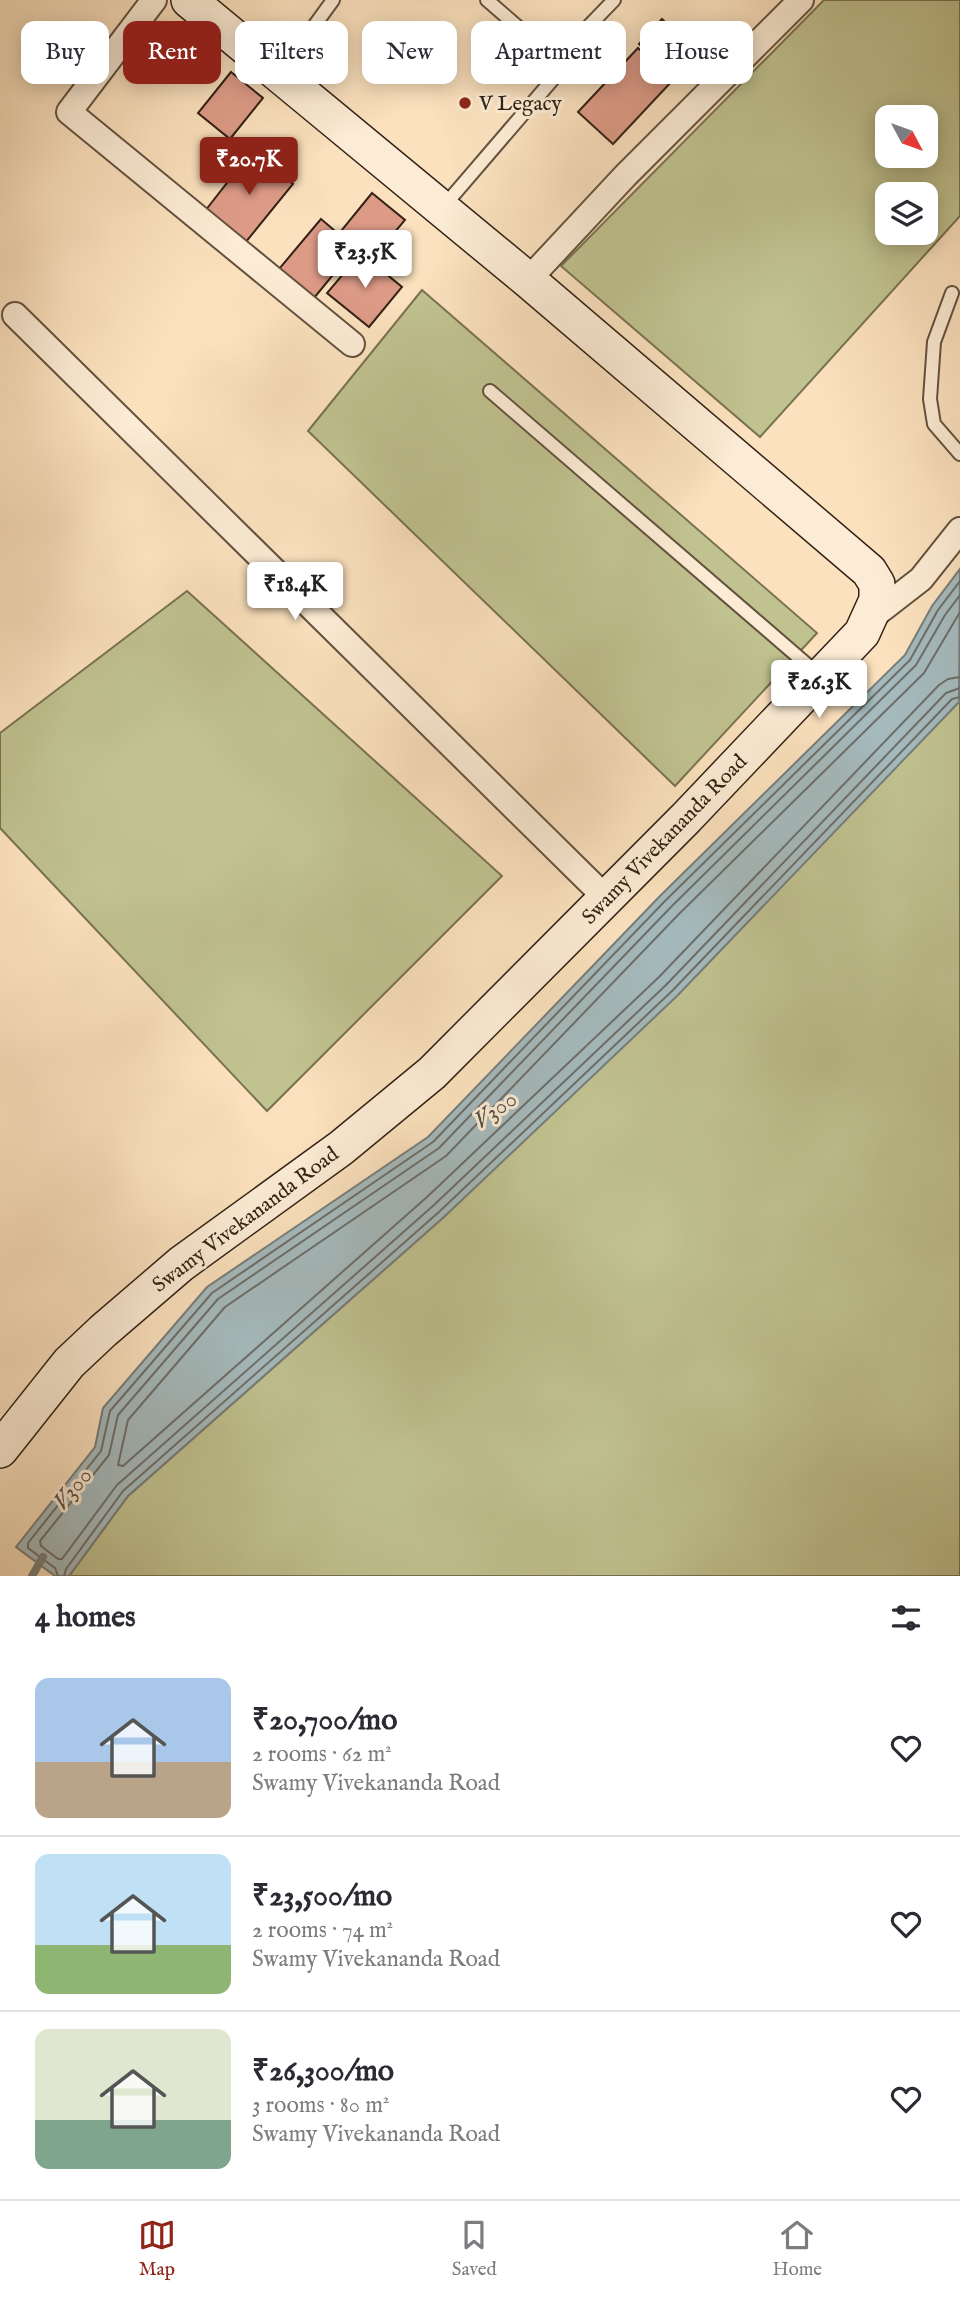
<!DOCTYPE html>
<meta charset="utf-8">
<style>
body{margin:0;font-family:"IM FELL English",serif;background:#f7f7f7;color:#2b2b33;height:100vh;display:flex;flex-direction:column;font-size:26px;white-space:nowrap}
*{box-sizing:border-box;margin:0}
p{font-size:23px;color:#7c7c81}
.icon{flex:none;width:38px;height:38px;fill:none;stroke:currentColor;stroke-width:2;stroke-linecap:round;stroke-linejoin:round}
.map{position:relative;height:1576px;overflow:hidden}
.drawer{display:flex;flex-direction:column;background:#fff;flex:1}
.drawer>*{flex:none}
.hud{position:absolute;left:21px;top:21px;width:919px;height:63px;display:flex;gap:14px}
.needle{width:46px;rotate:131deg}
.buttons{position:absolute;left:875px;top:105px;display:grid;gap:14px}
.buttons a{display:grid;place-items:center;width:63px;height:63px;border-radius:14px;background:#fff;box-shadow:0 4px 18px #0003;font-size:35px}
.price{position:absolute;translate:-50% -60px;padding:0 16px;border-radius:7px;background:#fff;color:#222;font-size:23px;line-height:46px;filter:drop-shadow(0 2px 4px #0008)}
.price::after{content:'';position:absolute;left:50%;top:42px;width:21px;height:16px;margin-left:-10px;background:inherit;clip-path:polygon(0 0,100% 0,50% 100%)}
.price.selected{background:#8f2418;color:#fff}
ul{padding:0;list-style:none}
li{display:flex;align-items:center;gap:21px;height:175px;padding:0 35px}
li+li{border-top:2px solid #e1e1e2}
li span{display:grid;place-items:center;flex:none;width:196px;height:140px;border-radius:14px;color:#555}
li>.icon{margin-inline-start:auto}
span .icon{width:84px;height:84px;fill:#fffc;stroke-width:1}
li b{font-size:30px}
h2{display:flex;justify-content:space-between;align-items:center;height:84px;padding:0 35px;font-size:30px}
.chip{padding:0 24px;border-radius:14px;background:#fff;box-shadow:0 4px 18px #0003;font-size:24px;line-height:63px}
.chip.selected{background:#8f2418;color:#fff}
.tab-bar{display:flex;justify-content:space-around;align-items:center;height:98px;border-top:2px solid #e1e1e2;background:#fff;font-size:19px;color:#7c7c81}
.tab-bar a{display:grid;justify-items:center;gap:4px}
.tab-bar .selected{color:#8f2418}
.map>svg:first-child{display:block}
.green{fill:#c0c290;stroke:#797252;stroke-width:2;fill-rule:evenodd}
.water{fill:#a5babd;stroke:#777d7a;stroke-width:2}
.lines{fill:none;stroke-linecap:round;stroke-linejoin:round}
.shore{stroke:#6c6e69;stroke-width:2}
.stream{stroke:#777d7a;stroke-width:8}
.building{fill:#dd9b87;stroke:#322215;stroke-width:2}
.lane-casing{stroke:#64523f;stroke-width:16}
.street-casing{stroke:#64523f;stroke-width:28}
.secondary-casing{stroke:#322215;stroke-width:38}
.lane{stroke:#fcecd5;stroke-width:12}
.street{stroke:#fcecd5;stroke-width:24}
.secondary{stroke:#fcecd5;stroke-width:35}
.poi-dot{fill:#8f2418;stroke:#fcecd5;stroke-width:2.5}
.labels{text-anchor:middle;stroke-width:6;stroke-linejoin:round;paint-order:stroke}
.poi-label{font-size:21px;fill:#322215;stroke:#fcecd5;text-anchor:start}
.street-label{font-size:21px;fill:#322215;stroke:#fcecd5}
.water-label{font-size:23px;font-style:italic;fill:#545047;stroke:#fcecd5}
</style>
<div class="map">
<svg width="960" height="1576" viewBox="0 0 960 1576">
<rect width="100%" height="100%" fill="#fbe1be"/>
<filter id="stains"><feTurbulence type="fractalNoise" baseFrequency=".00286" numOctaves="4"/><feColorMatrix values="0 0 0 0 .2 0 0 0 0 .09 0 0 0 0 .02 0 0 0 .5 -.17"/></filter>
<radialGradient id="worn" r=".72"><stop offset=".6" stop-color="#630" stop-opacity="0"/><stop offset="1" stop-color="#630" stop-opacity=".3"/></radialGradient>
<path class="green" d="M824,0H960V216L760,437L561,266ZM926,117V156H887V117ZM926,194V233H887V194Z
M422,290L817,633L675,786L308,431Z
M187,591L502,876L267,1111L0,828V733Z
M960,700V1576H69L128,1496L445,1216Z"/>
<path class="water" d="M960,569L959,702L677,996L445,1216L128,1496L69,1576H55L16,1547L95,1447L103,1408L207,1287L428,1137L660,896L905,655L932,606Z"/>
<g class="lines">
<path class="shore" d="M960,595L945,615L916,665L671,907L439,1148L218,1299L118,1415L109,1455L40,1541L41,1546L58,1559H62L117,1485L434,1205L666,985L946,693L960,688
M960,612L924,673L678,915L446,1156L225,1307L128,1420L118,1465L123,1466L427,1197L659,977L939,685L948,679L960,677
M58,1576L55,1568L28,1548V1543L101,1451L110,1411L212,1293L433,1142L665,901L910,660L938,610L960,581
M64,1576L66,1569L123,1491L440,1211L672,991L952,699L960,697"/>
<path class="stream" d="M32,1576L43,1557"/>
</g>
<path class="building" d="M662,19L698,54L675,79L639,44Z
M638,48L673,80L613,144L578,112Z
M231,72L263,98L230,139L198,113Z
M252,151L293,184L245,243L205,211Z
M372,193L405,220L373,258L341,231Z
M321,219L355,248L314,298L279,269Z
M361,253L402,287L369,327L327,293Z"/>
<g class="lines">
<g class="lane-casing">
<path id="lane" d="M556,60L614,0
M280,73L333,0
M444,206L553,79L556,60L487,0
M952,293L934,342L930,399L934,424L960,454
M490,391L818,674"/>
</g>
<g class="street-casing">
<path id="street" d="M154,0L69,112L352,344
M528,280L625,176L801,0
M15,315L606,898
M872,617L921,579L960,530"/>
</g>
<g class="secondary-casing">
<path id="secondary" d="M0,1450L69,1363L103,1331L181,1264L341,1148L432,1073L686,818L862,633L877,600V584L869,571L528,280L189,0"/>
</g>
<use href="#lane" class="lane"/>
<use href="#street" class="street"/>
<use href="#secondary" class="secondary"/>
</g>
<circle class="poi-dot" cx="465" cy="103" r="7"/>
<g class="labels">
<g class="poi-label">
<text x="479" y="110">V Legacy</text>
</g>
<g class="street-label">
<text transform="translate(664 839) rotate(-46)" y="7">Swamy Vivekananda Road</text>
<text transform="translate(245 1219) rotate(-37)" y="7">Swamy Vivekananda Road</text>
</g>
<g class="water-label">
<text transform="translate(495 1109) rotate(-35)" y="8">V300</text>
<text transform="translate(72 1488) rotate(-50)" y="8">V300</text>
</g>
</g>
<rect width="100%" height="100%" filter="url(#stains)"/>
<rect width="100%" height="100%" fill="url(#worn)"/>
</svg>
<div class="buttons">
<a><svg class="needle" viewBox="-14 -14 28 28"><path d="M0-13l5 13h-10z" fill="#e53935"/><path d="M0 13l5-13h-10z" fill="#7c7c81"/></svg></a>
<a><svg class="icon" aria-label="layers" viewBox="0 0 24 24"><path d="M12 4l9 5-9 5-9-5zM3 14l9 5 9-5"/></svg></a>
</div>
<b class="price selected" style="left:249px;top:197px">₹20.7K</b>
<b class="price" style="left:365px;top:290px">₹23.5K</b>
<b class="price" style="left:295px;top:622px">₹18.4K</b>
<b class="price" style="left:819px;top:720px">₹26.3K</b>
<div class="hud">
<a class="chip">Buy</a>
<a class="chip selected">Rent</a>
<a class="chip">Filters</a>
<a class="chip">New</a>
<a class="chip">Apartment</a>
<a class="chip">House</a>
</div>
</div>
<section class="drawer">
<h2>4 homes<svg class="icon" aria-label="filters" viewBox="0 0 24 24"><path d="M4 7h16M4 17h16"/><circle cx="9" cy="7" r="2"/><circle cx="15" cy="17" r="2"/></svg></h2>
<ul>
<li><span style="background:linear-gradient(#a9c7e8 60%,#b9a48a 0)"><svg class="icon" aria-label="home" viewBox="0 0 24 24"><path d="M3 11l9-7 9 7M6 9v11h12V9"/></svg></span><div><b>₹20,700/mo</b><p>2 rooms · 62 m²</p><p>Swamy Vivekananda Road</p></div><svg class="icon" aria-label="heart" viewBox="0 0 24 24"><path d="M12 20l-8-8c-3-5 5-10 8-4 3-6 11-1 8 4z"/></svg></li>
<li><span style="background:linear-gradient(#bfe0f5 65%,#8fb573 0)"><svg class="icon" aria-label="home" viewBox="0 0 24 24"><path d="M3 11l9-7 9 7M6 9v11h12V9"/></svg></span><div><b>₹23,500/mo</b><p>2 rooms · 74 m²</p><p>Swamy Vivekananda Road</p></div><svg class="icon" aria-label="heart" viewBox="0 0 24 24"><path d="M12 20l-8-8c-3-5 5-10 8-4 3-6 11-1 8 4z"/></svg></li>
<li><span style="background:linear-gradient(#dfe7d0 65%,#7fa58c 0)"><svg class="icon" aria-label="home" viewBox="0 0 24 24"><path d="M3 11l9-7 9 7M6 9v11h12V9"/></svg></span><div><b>₹26,300/mo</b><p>3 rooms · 80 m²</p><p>Swamy Vivekananda Road</p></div><svg class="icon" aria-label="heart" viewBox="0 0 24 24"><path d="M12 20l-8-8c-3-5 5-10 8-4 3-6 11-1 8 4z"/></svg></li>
</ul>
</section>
<nav class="tab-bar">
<a class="selected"><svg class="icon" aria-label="map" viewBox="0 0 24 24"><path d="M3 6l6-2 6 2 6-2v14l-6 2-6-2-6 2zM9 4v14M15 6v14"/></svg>Map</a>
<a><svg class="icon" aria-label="saved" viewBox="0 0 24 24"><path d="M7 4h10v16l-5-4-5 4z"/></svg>Saved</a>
<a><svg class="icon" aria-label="home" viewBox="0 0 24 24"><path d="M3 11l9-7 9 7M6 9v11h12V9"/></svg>Home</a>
</nav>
